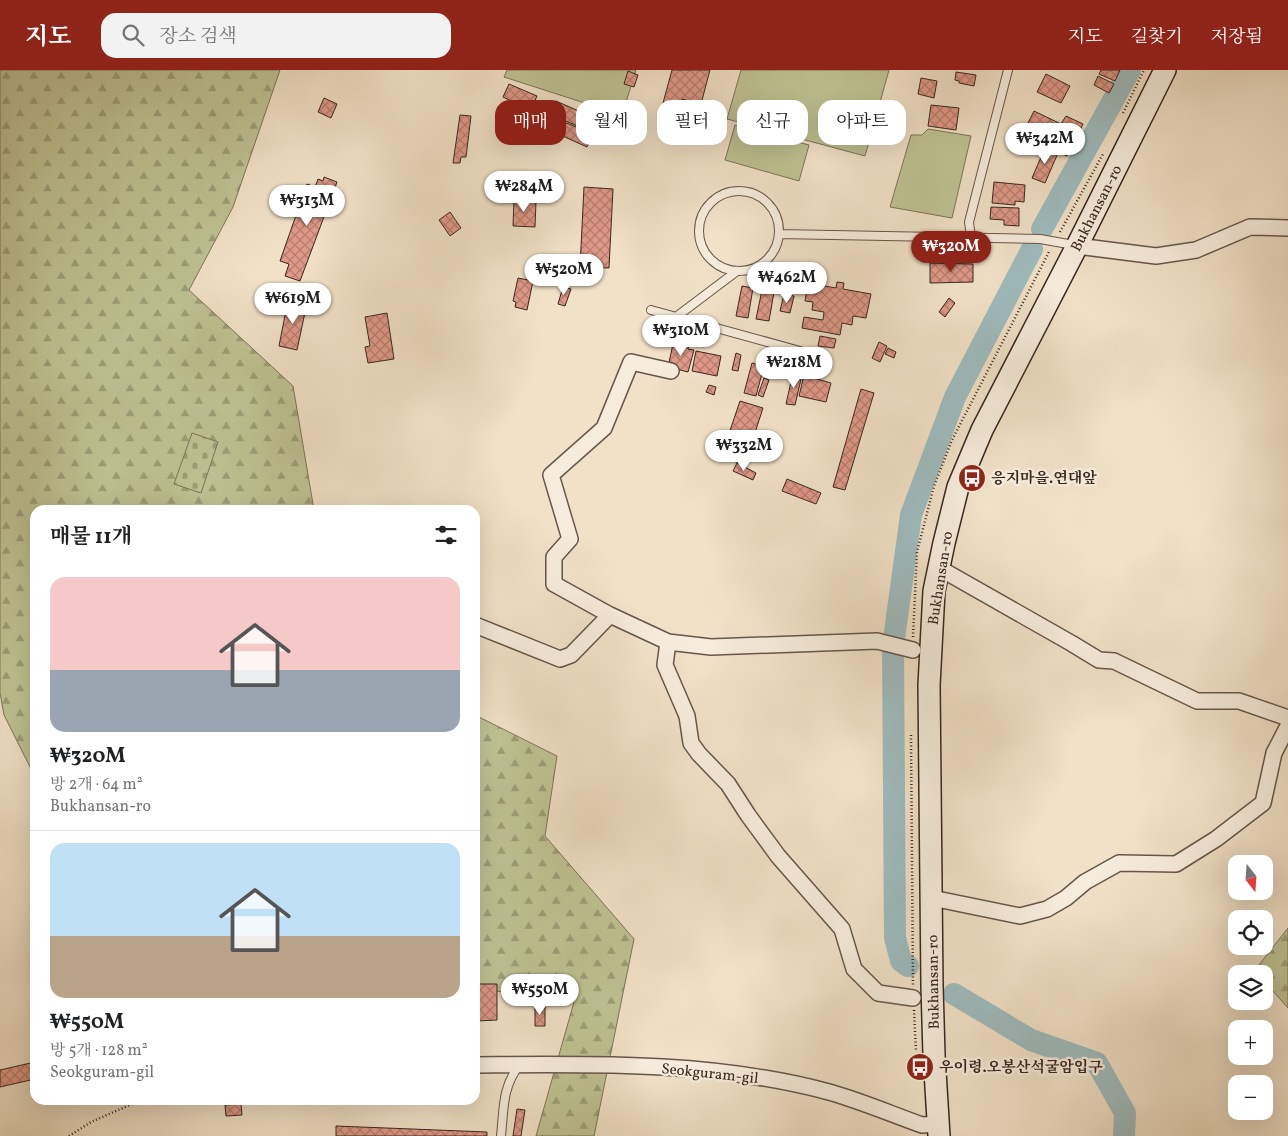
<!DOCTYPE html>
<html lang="ko">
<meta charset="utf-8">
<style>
body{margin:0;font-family:Vollkorn,"Noto Serif KR",serif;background:#f2f2f2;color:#202124;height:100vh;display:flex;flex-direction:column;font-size:19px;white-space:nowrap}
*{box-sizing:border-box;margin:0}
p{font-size:16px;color:#757577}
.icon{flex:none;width:28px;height:28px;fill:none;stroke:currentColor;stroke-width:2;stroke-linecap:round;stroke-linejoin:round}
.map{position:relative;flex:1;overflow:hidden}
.details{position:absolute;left:30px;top:435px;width:450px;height:600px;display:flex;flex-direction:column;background:#fff;border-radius:15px;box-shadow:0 5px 20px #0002}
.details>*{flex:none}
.hud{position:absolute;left:495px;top:30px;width:475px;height:45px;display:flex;gap:10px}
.needle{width:32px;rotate:163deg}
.controls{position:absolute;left:1228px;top:785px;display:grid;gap:10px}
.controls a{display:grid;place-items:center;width:45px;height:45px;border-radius:10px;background:#fff;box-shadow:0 5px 20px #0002;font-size:25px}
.price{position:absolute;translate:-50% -42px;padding:0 11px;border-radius:18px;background:#fff;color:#222;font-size:16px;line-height:32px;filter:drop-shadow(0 1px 2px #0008)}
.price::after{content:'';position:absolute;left:50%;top:30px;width:15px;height:11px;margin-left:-8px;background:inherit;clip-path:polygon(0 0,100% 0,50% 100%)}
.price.on{background:#8f2418;color:#fff}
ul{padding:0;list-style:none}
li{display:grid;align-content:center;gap:10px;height:265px;padding:0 20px}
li+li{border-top:1px solid #e0e0e0}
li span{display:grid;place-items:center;height:155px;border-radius:15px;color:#555}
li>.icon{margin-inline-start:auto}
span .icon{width:90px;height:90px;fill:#fffc;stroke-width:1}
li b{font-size:21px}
h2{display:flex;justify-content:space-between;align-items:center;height:60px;padding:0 20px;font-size:21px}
.tag{padding:0 18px;border-radius:15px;background:#fff;box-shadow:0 5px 20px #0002;font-size:18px;line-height:45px}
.tag.on{background:#8f2418;color:#fff}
header{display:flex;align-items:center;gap:30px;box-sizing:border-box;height:70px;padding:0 25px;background:#8f2418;color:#fff}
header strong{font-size:24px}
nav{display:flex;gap:28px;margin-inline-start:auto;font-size:18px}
.search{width:350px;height:45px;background:#f2f2f2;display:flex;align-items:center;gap:12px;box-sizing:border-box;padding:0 18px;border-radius:15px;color:#757577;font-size:19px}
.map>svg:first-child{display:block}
.green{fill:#bec293;stroke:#7c745a}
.forest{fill:url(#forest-firs);stroke:#7c745a}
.cemetery{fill:url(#cemetery-stones);stroke:#7c745a}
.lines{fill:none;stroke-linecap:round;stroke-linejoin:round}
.river{stroke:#9ebbbe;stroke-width:22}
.building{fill:url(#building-cross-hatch);stroke:#392720}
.lane-casing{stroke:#67564a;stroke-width:10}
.street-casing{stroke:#67564a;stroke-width:18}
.secondary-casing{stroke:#392720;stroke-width:24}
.path{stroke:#392720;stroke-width:2.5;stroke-dasharray:1 2.5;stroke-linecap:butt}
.lane{stroke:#f6ecdb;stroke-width:8}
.street{stroke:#f6ecdb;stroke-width:15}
.secondary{stroke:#f6ecdb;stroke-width:21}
.labels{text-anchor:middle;stroke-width:5;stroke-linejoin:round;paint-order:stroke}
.street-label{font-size:15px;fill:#392720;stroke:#f6ecdb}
.poi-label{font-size:15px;font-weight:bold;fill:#392720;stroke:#f6ecdb;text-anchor:start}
</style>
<header>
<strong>지도</strong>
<div class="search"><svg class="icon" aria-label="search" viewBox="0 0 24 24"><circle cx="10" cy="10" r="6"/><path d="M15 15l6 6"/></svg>장소 검색</div>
<nav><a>지도</a><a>길찾기</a><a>저장됨</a></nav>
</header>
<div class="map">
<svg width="1288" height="1066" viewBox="0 0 1288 1066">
<defs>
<pattern id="forest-firs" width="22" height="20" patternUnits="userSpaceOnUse" patternTransform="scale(1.25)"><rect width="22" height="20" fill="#bec293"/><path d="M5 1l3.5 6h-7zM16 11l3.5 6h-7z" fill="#9b9e78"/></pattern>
<pattern id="cemetery-stones" width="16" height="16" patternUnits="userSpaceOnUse" patternTransform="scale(1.25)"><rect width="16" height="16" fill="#bec293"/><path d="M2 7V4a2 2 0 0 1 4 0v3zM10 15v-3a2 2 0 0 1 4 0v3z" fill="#9b9e78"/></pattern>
<pattern id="building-cross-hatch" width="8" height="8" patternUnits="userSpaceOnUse" patternTransform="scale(1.25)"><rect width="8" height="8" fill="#e09988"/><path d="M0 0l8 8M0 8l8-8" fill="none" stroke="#b77d6f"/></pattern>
</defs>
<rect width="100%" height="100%" fill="#f1e1c7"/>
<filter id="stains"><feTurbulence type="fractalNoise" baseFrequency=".004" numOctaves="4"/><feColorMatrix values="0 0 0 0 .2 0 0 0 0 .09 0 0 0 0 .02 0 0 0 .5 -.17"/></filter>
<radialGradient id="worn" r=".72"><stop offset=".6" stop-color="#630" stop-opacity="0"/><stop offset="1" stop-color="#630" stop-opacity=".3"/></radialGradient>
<path class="green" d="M507,0H636L622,45L504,7Z
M741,0H889L865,86L727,49Z
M735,55L809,75L799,111L725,90Z
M928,59L971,66L952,148L890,137L911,65H922Z"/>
<path class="forest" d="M0,0H280L233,137L189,220L293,316L314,440H35V707L4,645L0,623Z
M475,645L557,686L545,766L634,869L594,1066H536L574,932L475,918Z
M1288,858V938L1264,911V904H1258L1255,900Z"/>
<path class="cemetery" d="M192,363L218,372L201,423L174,414Z"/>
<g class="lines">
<path class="river" d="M1042,159L1130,0
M908,896L901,891L895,868L893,576L911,445L955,327L1032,179
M954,924L1031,970L1097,993L1125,1043L1124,1066"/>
</g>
<path class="building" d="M672,0H710L701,34L682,29L680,37L663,33Z
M1101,0H1120L1115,11L1099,4Z
M628,1L638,5L634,17L624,14Z
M956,2L976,5L974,16L959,13V11L955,10Z
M1046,4L1070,16L1061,33L1037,22Z
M1098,6L1114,14L1109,23L1094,15Z
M921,8L937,11L934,28L918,24Z
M509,14L537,26L530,42L542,47L538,55L520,48L522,45L507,38L511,31L503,27Z
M324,28L337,34L331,48L318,42Z
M556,31L599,50L593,63L550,44Z
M931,35L959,38L956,60L928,56Z
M1034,41L1061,54L1066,46L1083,54L1067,86L1022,65Z
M460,45L471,46L466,87H461L460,93H453Z
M550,46L593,64L587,77L545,58Z
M1045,78L1058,83L1045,113L1032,108Z
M324,107L337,112L300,211L285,206L289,194L280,191L307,114L315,117L318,109L323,111Z
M994,112L1025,115L1024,132L1015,131V135L992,133Z
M584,117L613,119L609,198L580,197Z
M514,130L536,131L535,157L513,156Z
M991,137L1019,138V156L1004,155V150L990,149Z
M450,142L461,158L450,166L439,150Z
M930,193L973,194V212L930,213Z
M518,208L533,211L527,240L515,237L516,232L513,231Z
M837,212L844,213L843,219L871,224L866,248L853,246L852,255L842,253L840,265L802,258L804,247L823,250L824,242L812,240L813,232L805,231L808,213L836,218Z
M742,216L753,218L748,248L736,246Z
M563,217L571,219L565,236L558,234Z
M762,220L774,222L769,251L756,249Z
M784,224L794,226L790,243L780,241Z
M949,228L955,233L945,247L939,242Z
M288,230L307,233L297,280L279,276Z
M387,243L394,289L368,293L365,277L370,276L365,247Z
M820,266L836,269L834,278L818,276Z
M681,271L689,273L688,279L694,280L688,302L668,297L673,274L679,276Z
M879,272L887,276L880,292L872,288Z
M888,278L896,282L894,288L885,284Z
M696,281L721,286L717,306L692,301Z
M736,283L741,285L738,301L732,300Z
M752,293L764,296L756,326L744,323Z
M793,303L802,305L795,335L786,334Z
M804,305L831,313L826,332L799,326Z
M764,308L769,310L763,327L758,325Z
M709,315L716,317L714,325L706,322Z
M861,319L874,323L845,420L833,417Z
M740,331L763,338L750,378L740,375L738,380L743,381L739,393L721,387Z
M737,393L756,403L753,410L733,401Z
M787,409L821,423L816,434L782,421Z
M476,914H497V950L476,951Z
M535,935L545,936V956H535Z
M35,992V1009L0,1017V1000Z
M241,1034L242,1045L226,1046L225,1035Z
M517,1039L525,1040L521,1066H513Z
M336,1056L487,1062V1066H336Z"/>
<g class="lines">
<g class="lane-casing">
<path id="lane" d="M699 161a40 40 0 1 1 80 0a40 40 0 1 1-80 0Z
M779,164L1040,169L1074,175
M971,168L969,152L1008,0
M651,240L800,281
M676,247L737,201
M501,1066C504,1038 502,1017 520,994"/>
</g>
<g class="street-casing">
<path id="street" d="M1077,176L1156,186L1196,180L1250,157L1288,158
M939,498L1071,573L1099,590L1114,591L1197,631H1239L1288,648
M610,545L554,514V487L570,469L551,405L604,358L631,292L671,301
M475,555L560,589L571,585L610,545L668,572
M913,580L877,571L711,577L668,572L665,595L687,646L691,673L699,684L728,714L748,745L778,786L842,859L854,899L878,923L913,928
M932,828L1020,846L1047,839L1066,828L1085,812L1119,793L1176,794L1216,769L1263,733L1274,683L1288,656
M475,995C593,994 714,991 829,1022C861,1031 891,1044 922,1055L938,1054"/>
</g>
<g class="secondary-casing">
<path id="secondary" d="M939,1066L934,985L932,916L929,615L934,521L944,473L958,417L982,360L1077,176L1165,0"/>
</g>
<path class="path" d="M1123,43L1144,0
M1060,162L1103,84
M913,567L917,482L934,416L952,370L1050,180
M911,665L913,915
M914,940L916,982
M69,1066L91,1052L141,1030"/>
<use href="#lane" class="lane"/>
<use href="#street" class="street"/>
<use href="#secondary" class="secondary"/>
</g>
<defs>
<g id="bus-disc" transform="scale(1.4375)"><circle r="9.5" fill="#8f2418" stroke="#f6ecdb"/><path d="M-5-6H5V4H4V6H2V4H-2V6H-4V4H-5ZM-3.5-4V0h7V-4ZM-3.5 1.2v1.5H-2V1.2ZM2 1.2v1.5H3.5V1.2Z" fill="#fff"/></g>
</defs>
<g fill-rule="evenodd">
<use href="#bus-disc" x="972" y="408"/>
<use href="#bus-disc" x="920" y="997"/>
</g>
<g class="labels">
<g class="street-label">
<text transform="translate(1096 138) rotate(-63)" y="5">Bukhansan-ro</text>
<text transform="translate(940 508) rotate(-81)" y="5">Bukhansan-ro</text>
<text transform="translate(933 912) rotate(-91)" y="5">Bukhansan-ro</text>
<text transform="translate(710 1003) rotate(6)" y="5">Seokguram-gil</text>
</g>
<g class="poi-label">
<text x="991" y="413">응지마을.연대앞</text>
<text x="939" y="1002">우이령.오봉산석굴암입구</text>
</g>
</g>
<rect width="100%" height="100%" filter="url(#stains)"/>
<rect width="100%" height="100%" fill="url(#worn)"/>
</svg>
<div class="controls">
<a><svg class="needle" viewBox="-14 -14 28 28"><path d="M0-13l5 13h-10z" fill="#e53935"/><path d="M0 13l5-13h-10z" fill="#757577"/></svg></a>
<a><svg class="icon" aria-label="locate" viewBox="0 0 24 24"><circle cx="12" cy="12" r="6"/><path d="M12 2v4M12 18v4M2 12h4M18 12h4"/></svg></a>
<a><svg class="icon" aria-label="layers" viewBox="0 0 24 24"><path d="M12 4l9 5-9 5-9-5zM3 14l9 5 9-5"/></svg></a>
<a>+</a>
<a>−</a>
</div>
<b class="price" style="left:1045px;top:95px">₩342M</b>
<b class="price" style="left:524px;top:143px">₩284M</b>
<b class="price" style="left:307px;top:157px">₩313M</b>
<b class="price on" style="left:951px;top:203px">₩320M</b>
<b class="price" style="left:564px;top:226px">₩520M</b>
<b class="price" style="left:787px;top:234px">₩462M</b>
<b class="price" style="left:293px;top:255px">₩619M</b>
<b class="price" style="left:681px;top:287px">₩310M</b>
<b class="price" style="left:794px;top:319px">₩218M</b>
<b class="price" style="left:744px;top:402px">₩332M</b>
<b class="price" style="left:540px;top:946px">₩550M</b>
<div class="hud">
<a class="tag on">매매</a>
<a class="tag">월세</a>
<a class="tag">필터</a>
<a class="tag">신규</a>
<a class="tag">아파트</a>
</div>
<section class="details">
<h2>매물 11개<svg class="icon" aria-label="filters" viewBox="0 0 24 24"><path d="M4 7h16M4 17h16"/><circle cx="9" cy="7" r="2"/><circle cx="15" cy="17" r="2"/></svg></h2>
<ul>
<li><span style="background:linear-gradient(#f6c9c9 60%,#9aa5b1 0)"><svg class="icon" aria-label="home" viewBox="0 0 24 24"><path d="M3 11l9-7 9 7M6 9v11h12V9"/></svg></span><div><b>₩320M</b><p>방 2개 · 64 m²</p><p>Bukhansan-ro</p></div></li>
<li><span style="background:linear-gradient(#bfe0f5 60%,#b9a48a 0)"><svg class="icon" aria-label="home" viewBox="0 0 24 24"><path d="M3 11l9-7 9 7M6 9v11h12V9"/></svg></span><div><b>₩550M</b><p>방 5개 · 128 m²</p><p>Seokguram-gil</p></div></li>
</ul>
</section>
</div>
